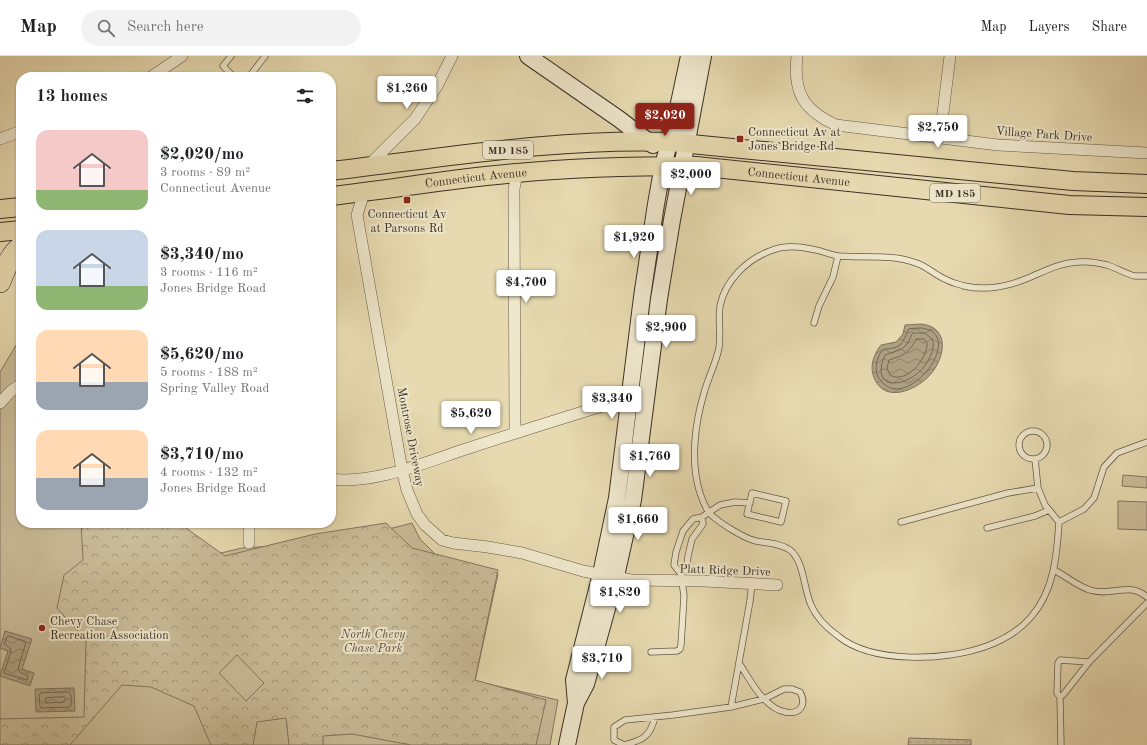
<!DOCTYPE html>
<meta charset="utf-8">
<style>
body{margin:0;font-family:"Old Standard TT",serif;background:#f2f2f2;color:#202124;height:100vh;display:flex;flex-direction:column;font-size:15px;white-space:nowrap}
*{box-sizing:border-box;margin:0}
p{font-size:13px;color:#757577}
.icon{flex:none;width:22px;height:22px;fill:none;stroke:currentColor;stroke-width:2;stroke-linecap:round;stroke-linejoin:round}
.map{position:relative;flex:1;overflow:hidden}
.side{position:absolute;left:16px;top:16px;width:320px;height:456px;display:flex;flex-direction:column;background:#fff;border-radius:16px;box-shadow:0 1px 3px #0004}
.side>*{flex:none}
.price{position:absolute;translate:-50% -34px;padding:0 9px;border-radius:4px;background:#fff;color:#222;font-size:13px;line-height:26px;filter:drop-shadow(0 1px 2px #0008)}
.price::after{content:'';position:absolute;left:50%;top:24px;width:12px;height:9px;margin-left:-6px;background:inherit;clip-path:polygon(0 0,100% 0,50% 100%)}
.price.current{background:#8f2418;color:#fff}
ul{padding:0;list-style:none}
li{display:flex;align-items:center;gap:12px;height:100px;padding:0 20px}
li span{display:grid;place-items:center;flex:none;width:112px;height:80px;border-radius:12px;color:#555}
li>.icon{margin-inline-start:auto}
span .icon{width:48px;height:48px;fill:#fffc;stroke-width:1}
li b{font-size:17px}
h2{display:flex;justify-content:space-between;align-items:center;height:48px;padding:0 20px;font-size:17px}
header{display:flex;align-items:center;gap:24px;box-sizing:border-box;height:56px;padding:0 20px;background:#fff;border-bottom:1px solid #e0e0e0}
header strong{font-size:19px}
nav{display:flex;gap:22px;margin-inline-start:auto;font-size:14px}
.search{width:280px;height:36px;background:#f2f2f2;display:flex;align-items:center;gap:10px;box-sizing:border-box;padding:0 14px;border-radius:22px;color:#757577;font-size:15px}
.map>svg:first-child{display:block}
.green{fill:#cabd99;stroke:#827660}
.forest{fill:url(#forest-crowns);stroke:#827660;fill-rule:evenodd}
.garden{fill:url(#garden-dots);stroke:#827660}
.water{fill:url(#water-waves);stroke:#7f735d}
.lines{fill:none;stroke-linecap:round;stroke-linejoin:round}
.shore{stroke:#746854;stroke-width:1}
.lane-casing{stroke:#665a48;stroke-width:7}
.street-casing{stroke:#665a48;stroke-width:12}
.secondary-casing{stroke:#3b3026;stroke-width:18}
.primary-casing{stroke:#3b3026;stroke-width:20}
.highway-casing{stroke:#3b3026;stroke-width:22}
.lane{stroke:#efe7cc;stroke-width:5.5}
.street{stroke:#efe7cc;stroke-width:11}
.secondary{stroke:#efe7cc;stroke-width:16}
.primary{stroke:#e7dab0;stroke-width:18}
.highway{stroke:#e7dab0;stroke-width:21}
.poi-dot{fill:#8f2418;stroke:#efe7cc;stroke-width:1.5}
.labels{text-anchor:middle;stroke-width:4;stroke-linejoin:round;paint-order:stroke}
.shield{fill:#efe7cc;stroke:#716758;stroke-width:1}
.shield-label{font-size:11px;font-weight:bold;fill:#3b3026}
.poi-label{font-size:12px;fill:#3b3026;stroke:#efe7cc;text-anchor:start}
.street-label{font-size:12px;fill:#3b3026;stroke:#efe7cc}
.park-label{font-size:12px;font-style:italic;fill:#584c3d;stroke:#efe7cc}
</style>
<header>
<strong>Map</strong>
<div class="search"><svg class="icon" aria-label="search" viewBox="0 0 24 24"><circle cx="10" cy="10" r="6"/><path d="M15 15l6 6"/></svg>Search here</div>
<nav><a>Map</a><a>Layers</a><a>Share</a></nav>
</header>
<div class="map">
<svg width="1147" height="689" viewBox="0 0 1147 689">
<defs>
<pattern id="forest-crowns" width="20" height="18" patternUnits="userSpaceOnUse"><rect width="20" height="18" fill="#cabd99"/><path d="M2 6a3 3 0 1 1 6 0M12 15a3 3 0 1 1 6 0" fill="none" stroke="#a59a7d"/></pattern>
<pattern id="garden-dots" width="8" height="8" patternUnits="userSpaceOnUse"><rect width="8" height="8" fill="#cabd99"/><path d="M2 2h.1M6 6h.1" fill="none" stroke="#a59a7d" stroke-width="1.8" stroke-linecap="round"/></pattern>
<pattern id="water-waves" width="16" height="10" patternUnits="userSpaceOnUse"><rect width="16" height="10" fill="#ada081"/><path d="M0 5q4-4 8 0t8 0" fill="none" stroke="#8e8369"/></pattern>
</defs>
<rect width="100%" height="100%" fill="#e7dab0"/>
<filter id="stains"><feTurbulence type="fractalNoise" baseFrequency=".005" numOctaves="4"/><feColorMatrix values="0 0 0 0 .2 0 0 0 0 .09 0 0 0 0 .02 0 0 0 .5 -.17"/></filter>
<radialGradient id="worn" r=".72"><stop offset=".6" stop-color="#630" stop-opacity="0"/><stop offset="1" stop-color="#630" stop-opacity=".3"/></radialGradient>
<path class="green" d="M21,281V467H182V481L204,501L242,492L339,486L412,467L420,483L443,506L498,518L475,625L558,644L550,689H0V316Z
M1123,419L1147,421V432L1122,430Z
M1118,445L1147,446V474L1118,473Z"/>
<path class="forest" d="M81,467H179L225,500L315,478L386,467L412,492L498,514L475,624L546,644L536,689H411L352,678L323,680V689H289L286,662L257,666L253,689H211L194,650L151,631L122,629L70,689H0V663L84,661L86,584L57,552L64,519L83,504ZM237,599L264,627L246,645L219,617Z"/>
<path class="garden" d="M909,682L971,684V689H908Z"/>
<path class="water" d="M921,268C952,271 945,305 927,322C913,335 886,346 875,324C869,312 873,299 881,289L896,286L903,278L905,269Z
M5,575L32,583L22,613L34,617L30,630L0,620L8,595L0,592Z
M74,632L75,655L36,656L35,633Z"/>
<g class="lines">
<path class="shore" d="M921,272C969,277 907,358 881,325C875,319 875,310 878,302C883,288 890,296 900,289C904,285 906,278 909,273Z
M913,277H925L932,283C935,290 932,296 929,303C915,332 867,339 885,299L902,293L907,288Z
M917,283H924L927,287C928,302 906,329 890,319L887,312L889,304C906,298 906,299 917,283Z
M9,580L26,586L18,613L20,616L28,620L27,624L4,617L11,595L10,592L4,588L7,581Z
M69,636C72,639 72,648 70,651L42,652L40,651L39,639L41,637Z
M64,641L66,643L64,646L46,647L45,645L46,642Z"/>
<g class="lane-casing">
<path id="lane" d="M231,0L223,10L234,21
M249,21L265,0
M814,267L819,250L833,221L838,200
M1019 389a14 14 0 1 1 28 0a14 14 0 1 1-28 0Z
M1035,403L1038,432L1045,449L1059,466C1057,499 1054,535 1031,561C1020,574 1003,584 987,590C947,605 872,608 838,580C827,572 816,561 811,549C804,534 804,505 790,494C780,487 767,487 756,485C743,482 720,467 710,458C706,453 702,443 700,437C690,406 695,367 704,337C708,322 716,307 719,292C721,278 718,264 720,250C725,225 746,204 770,195C782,190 797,190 811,193C820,194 830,199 839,200C865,202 892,198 916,207C927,210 936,220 947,224C952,227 959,228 964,230C986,235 1007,231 1028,222C1045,215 1059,207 1078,206C1087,205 1099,207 1107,209C1117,212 1126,218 1135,220C1139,220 1143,220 1147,220
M752,437L786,445L781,466L747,458Z
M901,466L1008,437L1038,432
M1059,466L1084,453L1094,442L1104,411L1117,397L1147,386
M987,472L1035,460L1049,454
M1054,514C1066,520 1077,530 1090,534C1111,541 1128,525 1147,541
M681,518L687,510L688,500L692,483L703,468L702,461
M651,596L677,595L680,593L681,589L684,540L681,518L674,509L676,496L683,475L693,463L702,461L720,449L735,446L750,447
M1089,606L1060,604L1058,607L1057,637L1060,641L1063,639L1089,606L1147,547
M1060,641L1061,689
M731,651L750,545L752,527
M655,661C650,681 643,684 624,689L614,684V671L625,664L673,659L731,651L764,643L784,633H792L800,636C807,649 800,659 785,656C778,655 769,648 764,643C754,633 747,619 739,607"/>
</g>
<g class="street-casing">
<path id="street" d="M797,0C793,36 803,54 836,69L998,89L1147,97
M151,21L182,0
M940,81L950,0
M0,83L21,75
M368,110L415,63L437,30L452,0
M364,136L357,159L402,414L407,434L417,458L425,469L442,484L453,487L488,491L522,497L583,515L631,524L704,525L777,529
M0,347L10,336L21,328
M515,377L514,133L517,117
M331,423C373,429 426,406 466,393C515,377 563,362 612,347
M249,467V487"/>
</g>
<g class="secondary-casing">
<path id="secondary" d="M528,0L619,63L653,89
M576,647L574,624L601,518L617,442L642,241L656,148L663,109L675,66L689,0
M567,689L576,647L586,628L616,520L633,444L659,243L672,164L703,0"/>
</g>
<g class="primary-casing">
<g id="primary">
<path d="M331,115C443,102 556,82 670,86L1073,125L1147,128"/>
<path id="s1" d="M331,140C393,133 455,122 517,117C577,111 636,110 696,110L1069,149L1147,151"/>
<path d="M0,153L21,151"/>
<path d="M0,176L21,174"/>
</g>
</g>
<g class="highway-casing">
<path id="highway" d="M0,226C5,214 10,198 21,191"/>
</g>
<use href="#lane" class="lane"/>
<use href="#street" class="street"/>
<use href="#secondary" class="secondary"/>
<use href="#primary" class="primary"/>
<use href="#highway" class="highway"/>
</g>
<g class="poi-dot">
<rect x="736" y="79" width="8" height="8" rx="2"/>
<rect x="403" y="140" width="8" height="8" rx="2"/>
<circle cx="42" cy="572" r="4"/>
</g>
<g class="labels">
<g class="shield">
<rect x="483" y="85" width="50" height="18" rx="3"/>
<rect x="930" y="128" width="50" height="18" rx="3"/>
</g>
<g class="shield-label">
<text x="508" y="98">MD 185</text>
<text x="955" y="141">MD 185</text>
</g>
<g class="poi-label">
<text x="748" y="80">Connecticut Av at<tspan x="748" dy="14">Jones Bridge Rd</tspan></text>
<text x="407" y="162" text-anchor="middle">Connecticut Av<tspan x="407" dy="14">at Parsons Rd</tspan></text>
<text x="50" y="569">Chevy Chase<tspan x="50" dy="14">Recreation Association</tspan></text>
</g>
<g class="street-label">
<text transform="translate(1044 78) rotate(4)" y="4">Village Park Drive</text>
<text dy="4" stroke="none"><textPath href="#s1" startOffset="470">Connecticut Avenue</textPath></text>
<text dy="4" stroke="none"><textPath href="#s1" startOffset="146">Connecticut Avenue</textPath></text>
<text transform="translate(411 381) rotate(79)" y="4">Montrose Driveway</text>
<text transform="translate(725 514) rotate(2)" y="4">Platt Ridge Drive</text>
</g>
<g class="park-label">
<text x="373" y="582">North Chevy<tspan x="373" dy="14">Chase Park</tspan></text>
</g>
</g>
<rect width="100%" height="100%" filter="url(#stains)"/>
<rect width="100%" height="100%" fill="url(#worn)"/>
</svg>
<b class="price" style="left:407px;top:54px">$1,260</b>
<b class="price current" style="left:665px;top:81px">$2,020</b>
<b class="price" style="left:938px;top:93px">$2,750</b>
<b class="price" style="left:691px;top:140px">$2,000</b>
<b class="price" style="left:634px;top:203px">$1,920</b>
<b class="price" style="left:526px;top:248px">$4,700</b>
<b class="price" style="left:666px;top:293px">$2,900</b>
<b class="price" style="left:612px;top:364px">$3,340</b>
<b class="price" style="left:471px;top:379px">$5,620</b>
<b class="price" style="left:650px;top:422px">$1,760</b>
<b class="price" style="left:638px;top:485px">$1,660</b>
<b class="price" style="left:620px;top:558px">$1,820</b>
<b class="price" style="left:602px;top:624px">$3,710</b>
<section class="side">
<h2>13 homes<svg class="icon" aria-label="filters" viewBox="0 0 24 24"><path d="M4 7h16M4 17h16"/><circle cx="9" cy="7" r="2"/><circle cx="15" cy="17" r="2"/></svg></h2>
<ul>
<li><span style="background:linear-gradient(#f6c9c9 75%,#8fb573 0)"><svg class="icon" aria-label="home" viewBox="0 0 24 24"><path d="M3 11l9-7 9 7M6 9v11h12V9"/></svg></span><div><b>$2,020/mo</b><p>3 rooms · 89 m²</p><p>Connecticut Avenue</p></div></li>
<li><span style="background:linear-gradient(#c9d6e8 70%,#8fb573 0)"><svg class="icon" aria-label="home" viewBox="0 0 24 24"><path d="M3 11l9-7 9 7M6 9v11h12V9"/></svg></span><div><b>$3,340/mo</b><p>3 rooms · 116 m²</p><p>Jones Bridge Road</p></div></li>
<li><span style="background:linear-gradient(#ffd9b3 65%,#9aa5b1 0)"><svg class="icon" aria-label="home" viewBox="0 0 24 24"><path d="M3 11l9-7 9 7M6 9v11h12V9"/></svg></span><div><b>$5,620/mo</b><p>5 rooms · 188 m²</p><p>Spring Valley Road</p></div></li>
<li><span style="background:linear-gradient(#ffd9b3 60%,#9aa5b1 0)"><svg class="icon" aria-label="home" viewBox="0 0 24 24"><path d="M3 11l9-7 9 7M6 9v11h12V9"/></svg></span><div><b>$3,710/mo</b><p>4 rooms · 132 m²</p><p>Jones Bridge Road</p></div></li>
</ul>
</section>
</div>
